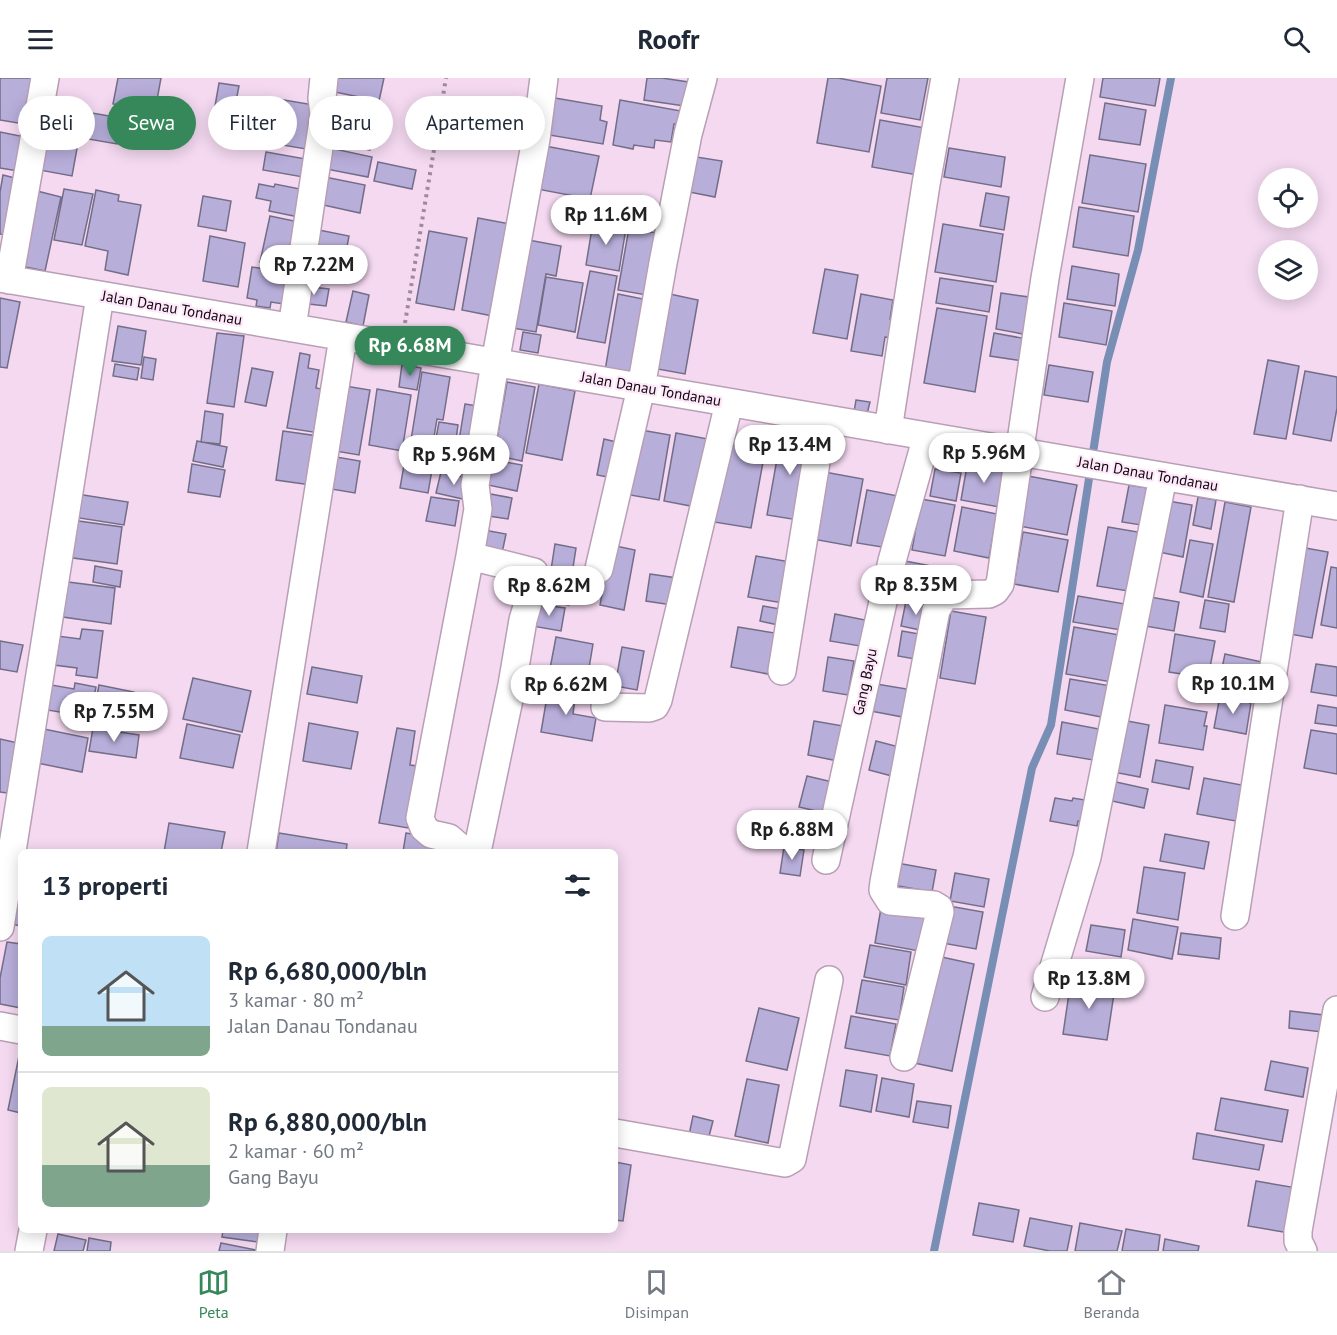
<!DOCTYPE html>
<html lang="id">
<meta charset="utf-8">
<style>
body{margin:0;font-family:"PT Sans",sans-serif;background:#f6f6f7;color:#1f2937;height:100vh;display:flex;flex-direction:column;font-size:22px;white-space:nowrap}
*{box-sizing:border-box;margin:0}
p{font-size:20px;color:#747a83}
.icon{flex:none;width:33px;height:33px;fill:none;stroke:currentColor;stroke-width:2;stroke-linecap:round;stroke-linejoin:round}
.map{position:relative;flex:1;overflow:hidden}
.sheet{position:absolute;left:18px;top:771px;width:600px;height:384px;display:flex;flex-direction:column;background:#fff;border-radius:9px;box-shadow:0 3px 15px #0003}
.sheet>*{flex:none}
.guide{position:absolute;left:18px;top:18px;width:600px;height:54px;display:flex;gap:12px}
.buttons{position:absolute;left:1258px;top:90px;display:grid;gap:12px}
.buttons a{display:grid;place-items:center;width:60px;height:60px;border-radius:50%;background:#fff;box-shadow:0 3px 15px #0003;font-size:30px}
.price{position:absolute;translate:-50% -51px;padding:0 14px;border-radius:21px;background:#fff;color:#222;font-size:20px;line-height:39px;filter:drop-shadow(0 2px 3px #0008)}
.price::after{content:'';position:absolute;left:50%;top:36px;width:18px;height:14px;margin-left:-9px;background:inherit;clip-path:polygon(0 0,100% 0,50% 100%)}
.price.active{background:#36885a;color:#fff}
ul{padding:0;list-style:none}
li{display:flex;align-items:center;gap:18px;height:150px;padding:0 24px}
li+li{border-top:2px solid #e0e1e3}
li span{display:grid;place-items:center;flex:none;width:168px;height:120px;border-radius:9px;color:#555}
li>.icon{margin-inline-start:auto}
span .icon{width:72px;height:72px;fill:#fffc;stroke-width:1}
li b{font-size:26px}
h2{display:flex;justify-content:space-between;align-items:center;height:72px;padding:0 24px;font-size:26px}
.pill{padding:0 21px;border-radius:27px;background:#fff;box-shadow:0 3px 15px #0003;font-size:21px;line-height:54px}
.pill.active{background:#36885a;color:#fff}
header{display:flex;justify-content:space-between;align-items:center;height:78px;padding:0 24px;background:#fff;font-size:27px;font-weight:700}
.tab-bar{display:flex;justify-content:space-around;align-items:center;height:84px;border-top:2px solid #e0e1e3;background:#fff;font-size:16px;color:#747a83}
.tab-bar a{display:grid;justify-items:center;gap:3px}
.tab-bar .active{color:#36885a}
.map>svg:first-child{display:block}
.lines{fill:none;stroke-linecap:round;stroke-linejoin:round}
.stream{stroke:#788eb4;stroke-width:8}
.building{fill:#b8aeda;stroke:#736d88;stroke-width:1.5}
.minor-casing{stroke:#b89fb5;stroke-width:30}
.path{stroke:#9e8a9b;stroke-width:4;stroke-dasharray:3 4.5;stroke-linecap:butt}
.minor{stroke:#fff;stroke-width:27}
.labels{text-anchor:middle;stroke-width:4.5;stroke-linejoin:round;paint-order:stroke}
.street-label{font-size:15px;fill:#110910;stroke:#fee8fa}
</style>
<header><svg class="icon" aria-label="menu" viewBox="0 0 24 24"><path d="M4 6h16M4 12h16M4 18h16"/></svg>Roofr<svg class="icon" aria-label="search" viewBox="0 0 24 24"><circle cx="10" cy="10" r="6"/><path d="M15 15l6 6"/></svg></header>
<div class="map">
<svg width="1337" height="1173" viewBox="0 0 1337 1173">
<rect width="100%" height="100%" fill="#f4d9f0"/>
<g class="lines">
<path class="stream" d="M934,1173L1032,690L1051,647L1107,284L1138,172L1171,0"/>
</g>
<path class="building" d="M0,0H38L30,47L0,42Z
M118,0H161L155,33L113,26Z
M328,0H384L379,23L325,12Z
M647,0H662L695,5L691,29L644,22Z
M828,0H838L881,8L869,74L817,65Z
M887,0H928L920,42L881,35Z
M1103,0H1160L1155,28L1100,19Z
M219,5L239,8L230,54L211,51Z
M555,20L602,28L600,42L607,44L603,66L549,57Z
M278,21L314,27L306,71L270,65Z
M620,22L681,33L678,46H674L671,64L655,62L654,70L634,67L633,71L613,67Z
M1105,25L1146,32L1140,67L1099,61Z
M69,31L121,40L117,66L65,57Z
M335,34L376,42L370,72L329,64Z
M880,42L931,51L923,98L872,89Z
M0,54L30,60L24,94L0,90Z
M41,58L78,65L72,98L34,91Z
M545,68L599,78L590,121L537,111Z
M330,70L372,79L368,99L326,91Z
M949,70L1005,79L1001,109L944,99Z
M266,74L306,81L303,99L263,92Z
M1090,77L1146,86L1138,134L1082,125Z
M690,78L722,83L715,119L684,113Z
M378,84L416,92L412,111L374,103Z
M3,97L19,101L9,157L0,156V114Z
M320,98L365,107L360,135L314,125Z
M259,106L274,109L275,106L305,112L299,139L269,133L271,123L256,120Z
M64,111L93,116L82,167L54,162Z
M96,112L119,117L118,123L141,127L128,197L105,192L108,173L85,168Z
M37,113L61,119L45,193L21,188Z
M986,115L1009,119L1004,152L980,148Z
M203,118L231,123L226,153L198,148Z
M567,119L595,124L592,142L564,137Z
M1079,129L1134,138L1128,178L1073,169Z
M270,138L299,144L289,190L260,184Z
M478,140L515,147L498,239L462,232Z
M593,144L626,150L619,193L586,187Z
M943,146L1003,156L996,204L935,194Z
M309,150L349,158L346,174L306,165Z
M629,150L662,156L652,218L618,212Z
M429,153L467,160L454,232L416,225Z
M210,158L245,165L238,209L203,203Z
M523,161L561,168L556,198L546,196L536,254L507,249Z
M308,171L353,181L350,197L304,188Z
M1072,188L1119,196L1115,228L1067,221Z
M252,189L296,196L290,227L271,224L270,230L256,228L257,222L247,220Z
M825,191L858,197L847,261L813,255Z
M590,193L617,198L605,265L577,260Z
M546,199L583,205L575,254L538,247Z
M940,200L993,208L989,234L936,225Z
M302,208L329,211L326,228L300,225Z
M353,213L369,217L363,248L346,244Z
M665,215L698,222L685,296L652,290Z
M1001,215L1029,219L1023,256L996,251Z
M618,216L653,223L640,299L605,293Z
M861,216L893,222L890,241L898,242L895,260L885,259L882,278L851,273Z
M0,220L20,224L7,290L0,289Z
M1064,225L1112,233L1106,267L1059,259Z
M937,230L987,238L975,314L924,305Z
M118,248L146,253L141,287L112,283Z
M523,254L541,257L538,275L520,272Z
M217,255L244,258L234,329L207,325Z
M994,255L1027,261L1023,283L990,278Z
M300,275L310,277L308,290L319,292L316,310L326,312L319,355L287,350Z
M144,279L156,281L153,302L141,300Z
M1268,282L1299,288L1286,361L1254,356Z
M115,286L139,290L137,302L113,298Z
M402,286L421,290L417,312L399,309Z
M1049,287L1093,294L1088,324L1044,317Z
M252,290L273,294L266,328L245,324Z
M1305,293L1337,299V330L1331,363L1293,356Z
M422,294L450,299L443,342L437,341L433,365L411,362Z
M507,304L535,309L522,383L494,377Z
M539,306L575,313L562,382L526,375Z
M339,307L370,312L359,377L329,372Z
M377,311L411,317L402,373L369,367Z
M856,322L870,324L867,336L854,334Z
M465,326L484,329L473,391L455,387Z
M205,333L223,336L220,366L201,364Z
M439,344L458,347L454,375L434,371Z
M641,352L670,357L659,422L630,417Z
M283,353L325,359L318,408L276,402Z
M782,353L813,359L798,442L767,437Z
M676,355L708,361L696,429L664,423Z
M604,361L625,366L618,401L597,397Z
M197,363L227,369L223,389L193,383Z
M728,366L765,373L751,450L714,444Z
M407,370L435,375L428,415L400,410Z
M330,378L360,383L355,415L325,410Z
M493,382L522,387L517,413L488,407Z
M968,382L1006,389L999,429L961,422Z
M192,386L225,392L220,419L188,414Z
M935,391L961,395L956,423L930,418Z
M819,393L863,401L851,468L807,460Z
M441,394L472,401L467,422L436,415Z
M1028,398L1077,407L1067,457L1019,448Z
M1129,407L1148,410L1141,447L1122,444Z
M867,412L898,418L888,470L857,465Z
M485,415L512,420L508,441L482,437Z
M77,416L128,424L124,447L73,439Z
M431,419L459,423L455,448L426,443Z
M1198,419L1216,422L1211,451L1193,447Z
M921,421L955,427L945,478L912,472Z
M1168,423L1192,427L1183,479L1159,474Z
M1225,424L1251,429L1234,524L1208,519Z
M962,429L997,436L989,480L954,473Z
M71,442L122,449L117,486L66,479Z
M1108,449L1138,454L1128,513L1097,508Z
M484,452L506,456L501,480L479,476Z
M1023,454L1068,462L1058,514L1014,506Z
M1190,462L1213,466L1203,519L1180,514Z
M555,466L576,470L572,496L551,492Z
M611,467L635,472L624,532L600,527Z
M1300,469L1328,474L1312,560L1284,555Z
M756,478L796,485L789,526L748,519Z
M905,483L942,490L937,516L903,510L904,508L900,507Z
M95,488L122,493L120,509L93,504Z
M1331,489L1337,490V550L1321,547Z
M650,496L677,500L672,527L646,523Z
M545,502L573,507L569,527L542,523Z
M68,504L115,510L111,546L63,539Z
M1078,518L1131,527L1127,553L1073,544Z
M1150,519L1179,524L1174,553L1145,548Z
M1205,522L1229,526L1225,554L1200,550Z
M906,523L930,527L925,553L901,548Z
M536,526L565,530L561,553L532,548Z
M763,528L786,532L783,548L760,543Z
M951,533L986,539L975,606L940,600Z
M835,536L870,543L866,569L830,563Z
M738,549L775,555L768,596L731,589Z
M1074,549L1125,558L1117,605L1066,596Z
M82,551L103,553L97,600L76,597L77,590L46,586L50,557L80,561Z
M902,553L925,557L920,582L898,578Z
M1175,556L1215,563L1208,600L1169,594Z
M556,559L593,566L587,602L549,596Z
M0,563L23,567L17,594L0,591Z
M622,569L644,573L637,612L615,608Z
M1225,576L1262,584L1254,622L1217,614Z
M828,579L854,583L848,617L823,613Z
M1316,586L1337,589V618L1311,614Z
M312,589L362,598L357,625L307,616Z
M522,592L548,597L545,611L519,607Z
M193,600L251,613L242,654L183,641Z
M1070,601L1117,609L1112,641L1065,632Z
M75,605L96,609L90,639L41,631L46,606L74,611Z
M870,605L913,612L908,640L865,632Z
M99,607L134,614L128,645L93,639Z
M549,607L576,612L573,636L596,640L592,663L541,654Z
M1220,618L1251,625L1246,656L1214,650Z
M1165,627L1207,634L1204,648H1207L1203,672L1159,665Z
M1318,627L1337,630V648L1315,645Z
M1122,642L1149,647L1140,699L1113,694Z
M814,643L849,649L843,684L808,677Z
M1062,644L1099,651L1093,682L1057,676Z
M309,645L358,654L351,691L303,683Z
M187,646L240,657L233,690L180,680Z
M39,650L88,660L82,694L32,684Z
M93,650L139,657L136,680L89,673Z
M397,650L415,653L410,687L418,688L408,750L379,745Z
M1311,652L1337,656V696L1304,690Z
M0,661L18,665L7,715L0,714Z
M876,663L899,669L892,698L869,692Z
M1156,682L1193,689L1189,711L1152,704Z
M807,698L841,706L833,737L799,729Z
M1204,700L1247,708L1241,744L1197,736Z
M1116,704L1148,711L1144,730L1112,723Z
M1055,720L1072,723L1073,720L1091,723L1087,744L1078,743L1077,748L1050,743Z
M792,733L823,740L820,759L789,751Z
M169,745L225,754L221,774H164Z
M279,755L347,766L346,774H276Z
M406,755L446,762L444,774H403Z
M1165,756L1209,764L1204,791L1160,783Z
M784,769L804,772L800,798L780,795Z
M897,785L936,792L932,814L893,807Z
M1144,789L1185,795L1178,842L1137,835Z
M955,795L989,801L984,829L950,823Z
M15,802L21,803V848L7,845Z
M949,828L983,834L976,871L942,865Z
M881,830L926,838L919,873L875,865Z
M1133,841L1178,849L1172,881L1128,872Z
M1091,847L1125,852L1121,879L1086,873Z
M1181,855L1221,860L1219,881L1178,876Z
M7,864L21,866V930L0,926V900Z
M870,867L911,874L906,907L864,899Z
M937,878L974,886L952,993L914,985Z
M862,902L904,909L899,942L856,935Z
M1071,902L1115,909L1107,962L1063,956Z
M759,930L799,940L787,992L746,983Z
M1290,933L1324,937L1322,954L1289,950Z
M851,938L896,946L890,978L845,970Z
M19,978H21V1035L8,1032Z
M1271,983L1308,990L1303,1019L1265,1012Z
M846,992L877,997L871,1034L840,1028Z
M882,1000L914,1006L909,1039L876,1033Z
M747,1001L779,1007L768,1065L735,1058Z
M1221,1020L1288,1032L1282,1064L1215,1052Z
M917,1023L951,1028L948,1050L913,1044Z
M693,1038L713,1043L708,1062L689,1057Z
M1197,1055L1264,1067L1259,1092L1193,1081Z
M615,1084L631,1087L623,1143L615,1142Z
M1256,1103L1297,1110L1289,1155L1248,1148Z
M979,1125L1019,1132L1013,1164L973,1157Z
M1030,1140L1072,1148L1067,1173H1050L1024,1168Z
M1080,1145L1122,1153L1117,1173H1075Z
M1126,1151L1160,1157L1158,1173H1122Z
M223,1152H260L258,1164L222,1159Z
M58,1156L86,1162L83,1173H54Z
M89,1160L111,1164L110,1173H87Z
M1165,1161L1199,1168L1198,1173H1163Z
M221,1165L256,1172V1173H219Z"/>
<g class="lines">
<g class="minor-casing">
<path id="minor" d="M0,200L1337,428
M9,202L45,0
M292,250L324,36L322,20L324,0
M888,352L926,106L945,0
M470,478L534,494L533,508L523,542L512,607L477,774
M599,491L641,310L663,185L688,56L703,0
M782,593L823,341
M605,629L649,630L655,628L658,622L729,325
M261,774L343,259
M461,774L457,767L449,760L431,756L424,750L420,740L470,478L478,431L475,407L495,285L536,61L544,0
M826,782L892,483L927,358
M1235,838L1300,421
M0,849L100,218
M1045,919L1087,779L1163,399
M0,948L21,952
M904,979L940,834L939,830L934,827L890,823L883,812L884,804L936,532L945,517L989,516L995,513L1000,506L1045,200L1080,0
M615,1055L785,1085L792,1081L829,902
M29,1173L33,1152
M270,1173L273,1152
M1303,1173L1298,1163V1153L1337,932"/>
</g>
<path class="path" d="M405,245L446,0"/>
<use href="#minor" class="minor"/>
</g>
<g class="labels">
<g class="street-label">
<text transform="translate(172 230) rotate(10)" y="5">Jalan Danau Tondanau</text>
<text transform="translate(651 311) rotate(10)" y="5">Jalan Danau Tondanau</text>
<text transform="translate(1148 396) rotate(10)" y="5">Jalan Danau Tondanau</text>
<text transform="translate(865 604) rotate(-78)" y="5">Gang Bayu</text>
</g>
</g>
</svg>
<div class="buttons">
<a><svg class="icon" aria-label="locate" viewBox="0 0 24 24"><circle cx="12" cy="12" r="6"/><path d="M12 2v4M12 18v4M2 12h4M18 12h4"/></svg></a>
<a><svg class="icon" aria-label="layers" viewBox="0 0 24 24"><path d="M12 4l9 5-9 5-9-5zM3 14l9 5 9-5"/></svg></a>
</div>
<b class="price" style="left:606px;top:168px">Rp 11.6M</b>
<b class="price" style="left:314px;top:218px">Rp 7.22M</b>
<b class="price active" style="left:410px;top:299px">Rp 6.68M</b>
<b class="price" style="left:790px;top:398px">Rp 13.4M</b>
<b class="price" style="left:984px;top:406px">Rp 5.96M</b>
<b class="price" style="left:454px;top:408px">Rp 5.96M</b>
<b class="price" style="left:916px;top:538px">Rp 8.35M</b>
<b class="price" style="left:549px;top:539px">Rp 8.62M</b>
<b class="price" style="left:1233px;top:637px">Rp 10.1M</b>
<b class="price" style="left:566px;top:638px">Rp 6.62M</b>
<b class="price" style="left:114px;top:665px">Rp 7.55M</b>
<b class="price" style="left:792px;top:783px">Rp 6.88M</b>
<b class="price" style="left:1089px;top:932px">Rp 13.8M</b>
<div class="guide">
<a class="pill">Beli</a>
<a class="pill active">Sewa</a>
<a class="pill">Filter</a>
<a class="pill">Baru</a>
<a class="pill">Apartemen</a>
</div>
<section class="sheet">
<h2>13 properti<svg class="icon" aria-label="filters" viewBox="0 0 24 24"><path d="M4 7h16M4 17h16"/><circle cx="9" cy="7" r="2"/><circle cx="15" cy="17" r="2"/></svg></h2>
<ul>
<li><span style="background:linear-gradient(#bfe0f5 75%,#7fa58c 0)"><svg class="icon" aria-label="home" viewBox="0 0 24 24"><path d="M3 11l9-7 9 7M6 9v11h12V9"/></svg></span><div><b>Rp 6,680,000/bln</b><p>3 kamar · 80 m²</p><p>Jalan Danau Tondanau</p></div></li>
<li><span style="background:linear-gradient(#dfe7d0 65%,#7fa58c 0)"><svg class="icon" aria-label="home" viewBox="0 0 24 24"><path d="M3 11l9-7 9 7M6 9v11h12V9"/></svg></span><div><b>Rp 6,880,000/bln</b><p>2 kamar · 60 m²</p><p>Gang Bayu</p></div></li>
</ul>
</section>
</div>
<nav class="tab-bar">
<a class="active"><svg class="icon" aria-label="map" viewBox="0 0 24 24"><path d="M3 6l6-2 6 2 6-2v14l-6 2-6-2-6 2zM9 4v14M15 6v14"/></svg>Peta</a>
<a><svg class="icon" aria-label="saved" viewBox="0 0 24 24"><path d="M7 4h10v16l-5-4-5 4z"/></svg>Disimpan</a>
<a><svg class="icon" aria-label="home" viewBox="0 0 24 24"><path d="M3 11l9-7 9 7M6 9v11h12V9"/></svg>Beranda</a>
</nav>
